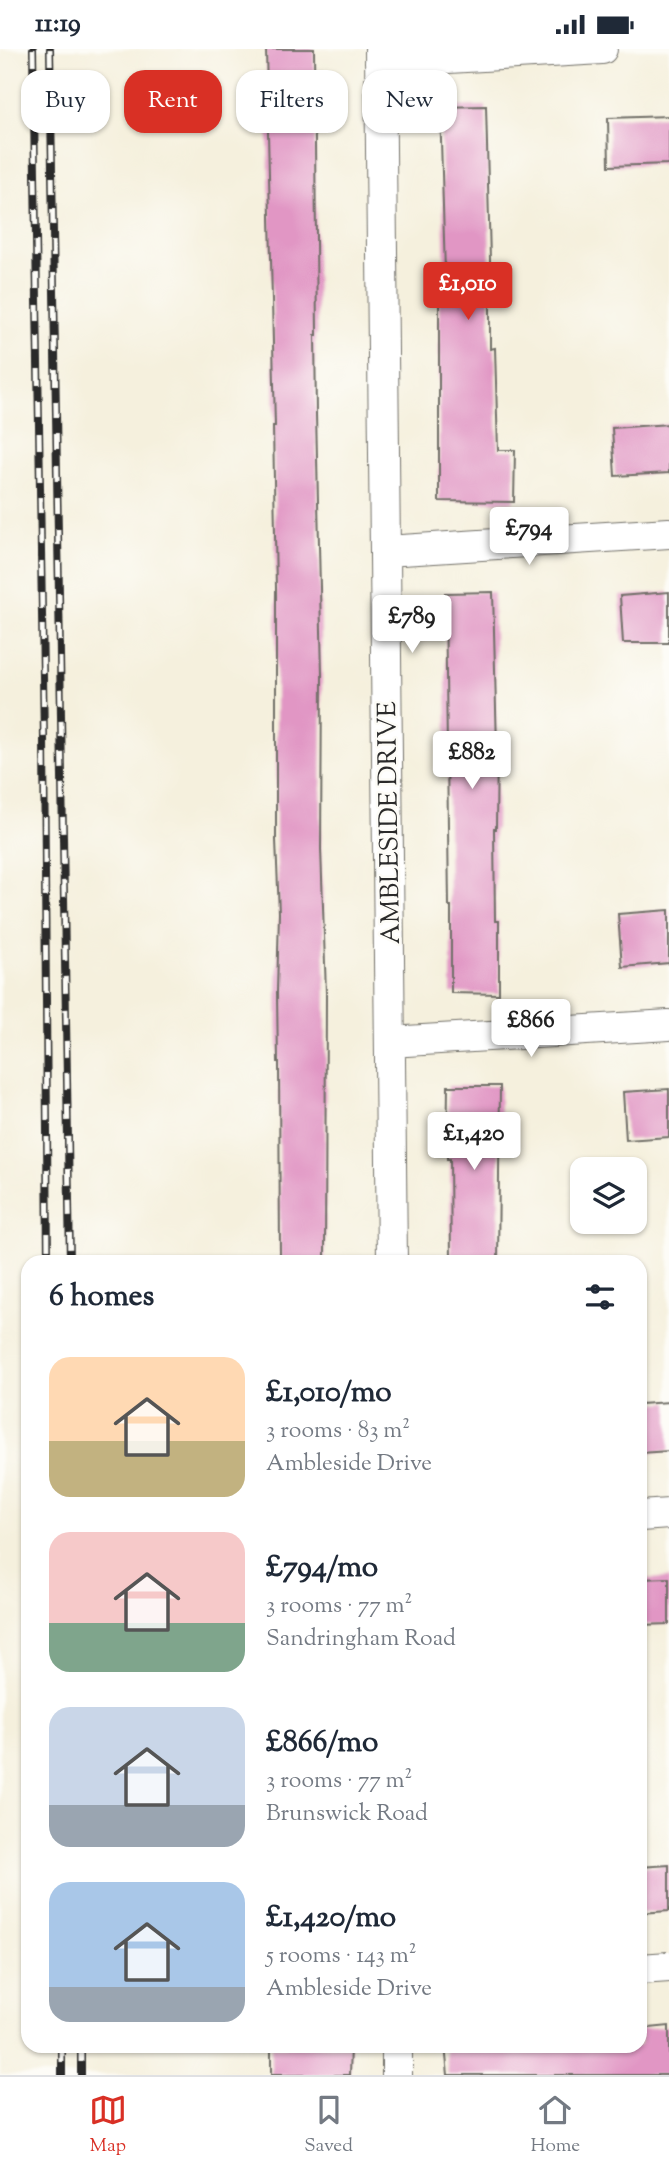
<!DOCTYPE html>
<meta charset="utf-8">
<style>
body{margin:0;font-family:"Sorts Mill Goudy",serif;background:#f2f2f3;color:#1f2937;height:100vh;display:flex;flex-direction:column;font-size:26px;white-space:nowrap}
*{box-sizing:border-box;margin:0}
p{font-size:23px;color:#747a83}
.icon{flex:none;width:38px;height:38px;fill:none;stroke:currentColor;stroke-width:2;stroke-linecap:round;stroke-linejoin:round}
.map{position:relative;flex:1;overflow:hidden}
.side{position:absolute;left:21px;top:1206px;width:626px;height:798px;display:flex;flex-direction:column;background:#fff;border-radius:21px;box-shadow:0 2px 5px #0004}
.side>*{flex:none}
.banner{position:absolute;left:21px;top:21px;width:628px;height:63px;display:flex;gap:14px}
.controls{position:absolute;left:570px;top:1108px;display:grid;gap:14px}
.controls a{display:grid;place-items:center;width:77px;height:77px;border-radius:14px;background:#fff;box-shadow:0 2px 5px #0004;font-size:35px}
.price{position:absolute;translate:-50% -60px;padding:0 16px;border-radius:7px;background:#fff;color:#222;font-size:23px;line-height:46px;filter:drop-shadow(0 2px 4px #0008)}
.price::after{content:'';position:absolute;left:50%;top:42px;width:21px;height:16px;margin-left:-10px;background:inherit;clip-path:polygon(0 0,100% 0,50% 100%)}
.price.current{background:#d93025;color:#fff}
ul{padding:0;list-style:none}
li{display:flex;align-items:center;gap:21px;height:175px;padding:0 28px}
li span{display:grid;place-items:center;flex:none;width:196px;height:140px;border-radius:21px;color:#555}
li>.icon{margin-inline-start:auto}
span .icon{width:84px;height:84px;fill:#fffc;stroke-width:1}
li b{font-size:30px}
h2{display:flex;justify-content:space-between;align-items:center;height:84px;padding:0 28px;font-size:30px}
.pill{padding:0 24px;border-radius:21px;background:#fff;box-shadow:0 2px 5px #0004;font-size:24px;line-height:63px}
.pill.current{background:#d93025;color:#fff}
.status{display:flex;justify-content:space-between;align-items:center;height:49px;padding:0 35px;background:#fff;direction:ltr}
.status svg{height:19px;fill:currentColor}
.tab-bar{display:flex;justify-content:space-around;align-items:center;height:98px;border-top:2px solid #e0e1e3;background:#fff;font-size:19px;color:#747a83}
.tab-bar a{display:grid;justify-items:center;gap:4px}
.tab-bar .current{color:#d93025}
.map>svg:first-child{display:block}
.building{fill:#e196c4}
.lines{fill:none;stroke-linecap:round;stroke-linejoin:round}
.street-casing{stroke:#727069;stroke-width:32}
.street{stroke:#fff;stroke-width:30}
.rail-casing{stroke:#2b2b2b;stroke-width:8}
.rail{stroke:#fdfcf7;stroke-width:5;stroke-dasharray:16;stroke-linecap:butt}
.labels{text-anchor:middle;stroke-width:5;stroke-linejoin:round;paint-order:stroke}
.street-label{font-size:26px;fill:#2b2b2b;stroke:#fdfcf7}
</style>
<div class="status"><b>11:19</b><svg viewBox="0 0 49 12"><path d="M0 12V9h3v3zM5 12V6h3v6zM10 12V3h3v9zM15 12V0h3v12zM26 1h20v11H26zM47 4h2v5h-2z"/></svg></div>
<div class="map">
<svg width="669" height="2026" viewBox="0 0 669 2026">
<rect width="100%" height="100%" fill="#fdfcf7"/>
<filter id="ink" filterUnits="userSpaceOnUse"><feTurbulence type="fractalNoise" baseFrequency=".0143" numOctaves="2"/><feDisplacementMap in="SourceGraphic" scale="14" xChannelSelector="R" yChannelSelector="G"/><feConvolveMatrix kernelMatrix="1 2 1 2 8 2 1 2 1" color-interpolation-filters="sRGB"/></filter>
<filter id="wash" filterUnits="userSpaceOnUse"><feTurbulence type="fractalNoise" baseFrequency=".00686" numOctaves="4" result="noise"/><feDisplacementMap in="SourceGraphic" scale="28" xChannelSelector="R" yChannelSelector="G"/><feGaussianBlur stdDeviation="1.57" result="paint"/><feColorMatrix in="noise" values="0 0 0 0 0 0 0 0 0 0 0 0 0 0 0 0 0 1.4 0 .05"/><feComposite in="paint" operator="in"/></filter>
<g filter="url(#wash)">
<rect width="100%" height="100%" fill="#f5f0dd"/>
<g id="blocks">
<path class="building" d="M266,0H314L317,286H315L316,365L322,626L321,800L326,944L325,1213H280L279,1013H278L277,944L279,864L276,791V539L273,377H275Z
M486,57L490,211V300L495,299L498,401H515L514,453L439,452V223H445L440,58Z
M669,67V115L609,117L608,69Z
M669,375V424L615,427L612,379Z
M493,543L497,699L496,780H494L495,872H499V945L451,944V857H449L445,544Z
M669,543V594H623L620,547Z
M669,861V914L622,918L618,865Z
M448,1037H500L498,1213H451L450,1110H447Z
M669,1040V1088L626,1091L623,1043Z
M669,1353V1402L640,1404V1355Z
M669,1529V1575L640,1576V1530Z
M669,1816V1862L640,1864V1818Z
M669,1977V2026H448L445,1997H640V1980Z
M271,1997H351L350,2026H271Z"/>
</g>
</g>
<g filter="url(#ink)">
<use href="#blocks" fill-opacity="0" stroke="#727069" stroke-width="2"/>
<g class="lines">
<g class="street-casing">
<path id="street" d="M380,0L392,1213
M380,13L602,0
M386,502L669,484
M390,993L669,976
M640,1467L669,1465
M640,1920L669,1918
M397,1997V2026"/>
</g>
<use href="#street" class="street"/>
<g class="rail-casing">
<path id="rail" d="M33,0L44,690L48,1213
M50,0L70,1213
M62,1997V2026
M81,1997V2026"/>
</g>
<use href="#rail" class="rail"/>
</g>
</g>
<g class="labels">
<g class="street-label">
<text transform="translate(388 774) rotate(-91)" y="9">AMBLESIDE DRIVE</text>
</g>
</g>
</svg>
<div class="controls">
<a><svg class="icon" aria-label="layers" viewBox="0 0 24 24"><path d="M12 4l9 5-9 5-9-5zM3 14l9 5 9-5"/></svg></a>
</div>
<b class="price current" style="left:468px;top:273px">£1,010</b>
<b class="price" style="left:529px;top:518px">£794</b>
<b class="price" style="left:412px;top:606px">£789</b>
<b class="price" style="left:472px;top:742px">£882</b>
<b class="price" style="left:531px;top:1010px">£866</b>
<b class="price" style="left:474px;top:1123px">£1,420</b>
<div class="banner">
<a class="pill">Buy</a>
<a class="pill current">Rent</a>
<a class="pill">Filters</a>
<a class="pill">New</a>
</div>
<section class="side">
<h2>6 homes<svg class="icon" aria-label="filters" viewBox="0 0 24 24"><path d="M4 7h16M4 17h16"/><circle cx="9" cy="7" r="2"/><circle cx="15" cy="17" r="2"/></svg></h2>
<ul>
<li><span style="background:linear-gradient(#ffd9b3 60%,#c2b280 0)"><svg class="icon" aria-label="home" viewBox="0 0 24 24"><path d="M3 11l9-7 9 7M6 9v11h12V9"/></svg></span><div><b>£1,010/mo</b><p>3 rooms · 83 m²</p><p>Ambleside Drive</p></div></li>
<li><span style="background:linear-gradient(#f6c9c9 65%,#7fa58c 0)"><svg class="icon" aria-label="home" viewBox="0 0 24 24"><path d="M3 11l9-7 9 7M6 9v11h12V9"/></svg></span><div><b>£794/mo</b><p>3 rooms · 77 m²</p><p>Sandringham Road</p></div></li>
<li><span style="background:linear-gradient(#c9d6e8 70%,#9aa5b1 0)"><svg class="icon" aria-label="home" viewBox="0 0 24 24"><path d="M3 11l9-7 9 7M6 9v11h12V9"/></svg></span><div><b>£866/mo</b><p>3 rooms · 77 m²</p><p>Brunswick Road</p></div></li>
<li><span style="background:linear-gradient(#a9c7e8 75%,#9aa5b1 0)"><svg class="icon" aria-label="home" viewBox="0 0 24 24"><path d="M3 11l9-7 9 7M6 9v11h12V9"/></svg></span><div><b>£1,420/mo</b><p>5 rooms · 143 m²</p><p>Ambleside Drive</p></div></li>
</ul>
</section>
</div>
<nav class="tab-bar">
<a class="current"><svg class="icon" aria-label="map" viewBox="0 0 24 24"><path d="M3 6l6-2 6 2 6-2v14l-6 2-6-2-6 2zM9 4v14M15 6v14"/></svg>Map</a>
<a><svg class="icon" aria-label="saved" viewBox="0 0 24 24"><path d="M7 4h10v16l-5-4-5 4z"/></svg>Saved</a>
<a><svg class="icon" aria-label="home" viewBox="0 0 24 24"><path d="M3 11l9-7 9 7M6 9v11h12V9"/></svg>Home</a>
</nav>
